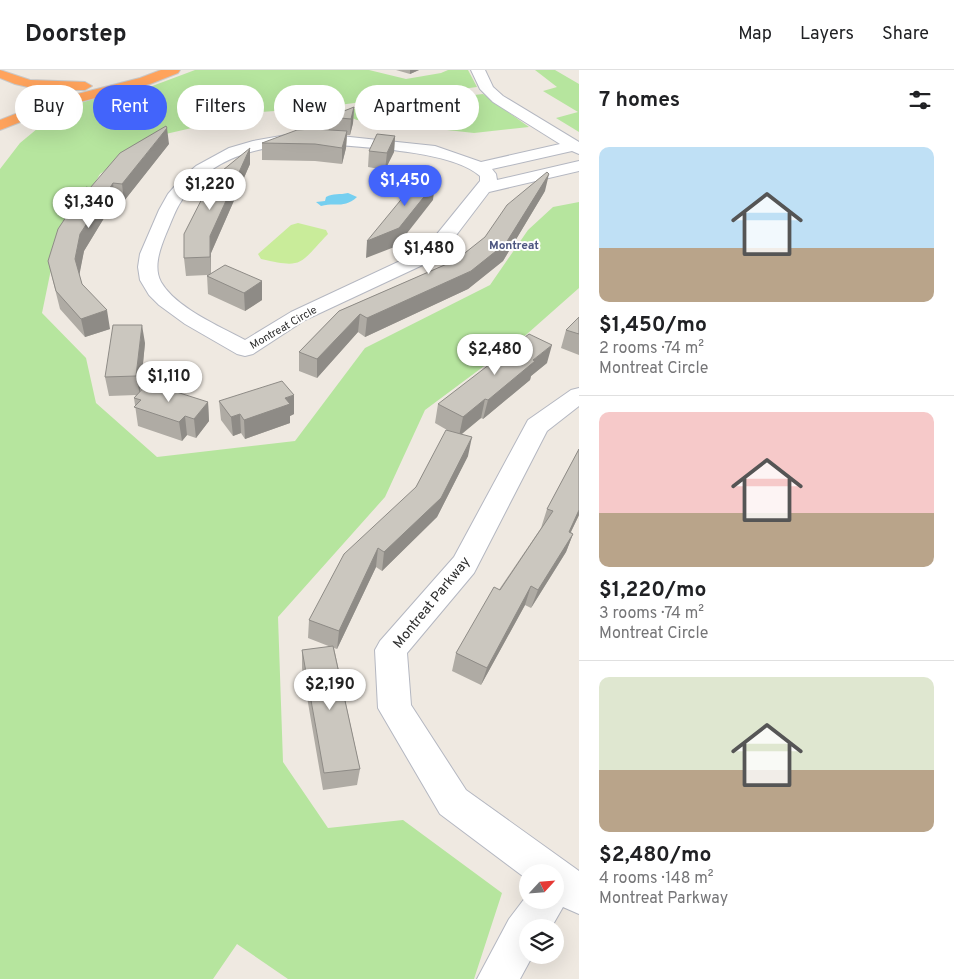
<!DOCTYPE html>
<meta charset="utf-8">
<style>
body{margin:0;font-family:Overpass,sans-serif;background:#f6f6f6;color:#202124;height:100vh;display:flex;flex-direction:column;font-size:19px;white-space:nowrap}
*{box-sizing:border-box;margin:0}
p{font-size:16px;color:#757577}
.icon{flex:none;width:28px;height:28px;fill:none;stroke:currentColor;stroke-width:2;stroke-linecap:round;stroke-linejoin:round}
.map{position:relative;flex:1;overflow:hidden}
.drawer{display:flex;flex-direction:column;background:#fff;width:375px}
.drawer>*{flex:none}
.hud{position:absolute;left:15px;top:15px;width:475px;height:45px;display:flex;gap:10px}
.needle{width:32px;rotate:64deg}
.buttons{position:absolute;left:519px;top:794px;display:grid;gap:10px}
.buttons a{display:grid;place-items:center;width:45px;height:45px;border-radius:50%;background:#fff;box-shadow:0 5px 20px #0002;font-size:25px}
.price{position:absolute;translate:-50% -42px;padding:0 11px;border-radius:18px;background:#fff;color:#222;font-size:16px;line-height:32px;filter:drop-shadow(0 1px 2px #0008)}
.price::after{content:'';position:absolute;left:50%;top:30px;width:15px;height:11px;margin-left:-8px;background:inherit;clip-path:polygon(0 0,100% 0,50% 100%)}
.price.on{background:#4264fb;color:#fff}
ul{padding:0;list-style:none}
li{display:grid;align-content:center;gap:10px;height:265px;padding:0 20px}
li+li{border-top:1px solid #e0e0e0}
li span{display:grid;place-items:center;height:155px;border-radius:10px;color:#555}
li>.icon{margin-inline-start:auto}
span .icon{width:90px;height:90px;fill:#fffc;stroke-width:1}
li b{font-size:21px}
h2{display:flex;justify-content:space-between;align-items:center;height:60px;padding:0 20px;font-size:21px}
.tag{padding:0 18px;border-radius:22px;background:#fff;box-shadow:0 5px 20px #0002;font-size:18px;line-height:45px}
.tag.on{background:#4264fb;color:#fff}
header{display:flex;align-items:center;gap:30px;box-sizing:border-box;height:70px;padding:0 25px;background:#fff;border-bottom:1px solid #e0e0e0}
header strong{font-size:24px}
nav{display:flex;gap:28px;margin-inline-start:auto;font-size:18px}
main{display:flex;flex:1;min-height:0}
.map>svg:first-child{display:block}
.green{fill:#b6e59e}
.pitch{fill:#c9ec9a}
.water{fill:#75cff0}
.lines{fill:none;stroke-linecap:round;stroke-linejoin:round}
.minor-casing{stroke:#b4b7c1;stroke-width:2}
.highway-casing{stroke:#c9c9c9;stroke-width:2}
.minor{fill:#fff;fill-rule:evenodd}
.highway{fill:#ffa35c;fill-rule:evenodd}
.wall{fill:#afaba4}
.shaded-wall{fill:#8e8b86}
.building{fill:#cbc7bf;stroke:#8e8b86}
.labels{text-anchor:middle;stroke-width:4;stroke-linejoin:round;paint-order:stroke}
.far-street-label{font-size:11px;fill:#2e2e2e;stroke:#fff}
.far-neighbourhood-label{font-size:12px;font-weight:bold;fill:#4d5680;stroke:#fff}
.street-label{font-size:14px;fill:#2e2e2e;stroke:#fff}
</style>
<header>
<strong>Doorstep</strong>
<nav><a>Map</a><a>Layers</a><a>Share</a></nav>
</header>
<main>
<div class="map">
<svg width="579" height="909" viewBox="0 0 579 909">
<rect width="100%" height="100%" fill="#efe9e1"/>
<path class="green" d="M195,0H369L406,9L441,3L448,0H468L477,17L316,38L261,42L157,66L100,104L55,180L42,243L86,288L96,333L157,387L295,371L365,278L490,215L528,160L553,137L579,132V218L527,264L425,340L385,427L278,547L283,692L328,758L403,750L502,823L474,909H288L237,874L213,909H0V99L20,73L61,39L100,27L147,18Z
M535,0H555L579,14V62L556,48L578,42L543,21L557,17Z
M483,24L529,57L474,63L357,50L335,41Z"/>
<path class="pitch" d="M298,153L326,160L328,164C299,194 304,199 261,189L258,184L291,155Z"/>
<path class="water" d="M348,123L357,127C344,139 335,132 321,136L316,132L325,131L326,127C333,123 340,125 348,123Z"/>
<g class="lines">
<g class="minor-casing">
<path id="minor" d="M471,0H485L493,17L503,26L579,72V84L572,81L492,99L496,104L497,110L579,91V101L489,122L451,172L429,192L305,250L253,284L245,286L237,284L185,254L159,235L149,225L140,210L138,197L140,184L159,140L168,124L181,109L196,96L229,78L253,71L292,64L312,63L435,76L481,92L560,74L493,32L480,19ZM312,73C353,77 450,79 480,106V111L437,164L415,184L291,242L245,270C219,256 175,237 161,212C153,197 160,179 166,164C171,153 175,140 182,130C210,86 263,75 312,73Z
M579,318V336L547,361L474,503L407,583L411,635L466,720L579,801V844L563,837L551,858H528V885H533L520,909H477L509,849L528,824V830H555V802H528V810L440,744L378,638L375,580L380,571L454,487L528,350L571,320Z"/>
</g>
<g class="highway-casing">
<path id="highway" d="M0,0L30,10L85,12L92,16L85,20H41L15,14L0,8Z
M161,0H180L178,3L150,14L56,38L0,60V50L46,32L140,8Z"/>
</g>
<use href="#minor" class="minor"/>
<use href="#highway" class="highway"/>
</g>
<path class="wall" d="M396,0H419L410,4Z
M354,37L353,53L350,65H347L346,78L342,94L315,91L262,90V73L329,60V47Z
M395,66L394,82L385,100L368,97L369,81Z
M169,74L124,131L115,130L84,181L79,204L82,214L110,259L85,267L60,239L48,191L90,118Z
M250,78V94L211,183V203L262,211V230L245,241L208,224L207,205L186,206L184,188Z
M545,121L503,191L468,219L365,267L358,262L317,308L299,301V282L339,241L456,190Z
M579,247V285L561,278L566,260Z
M145,273L140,321L208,332L209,351L196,368L187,365L182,371L138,356L134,328L136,325L109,326L105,307Z
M547,293L531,306L530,310L483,349L481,348L462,364L468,386L437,447L382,501L376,497L337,579L334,578L360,699L357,715L323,720L302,598V580L331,577L308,568L309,550L416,417L447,360L435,353L438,334Z
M219,331L294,344L290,346V353L245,369L241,363L233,366L221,350Z
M579,379V445L571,462L573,464L566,482L531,538L525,535L481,615L452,601L456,583L541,458L547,439Z"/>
<path class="shaded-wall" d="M410,0H419L410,4Z
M354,37L353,53L350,65L351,49Z
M167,58L169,74L124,131L122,114Z
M347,61L346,78L342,94V78Z
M395,66L394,82L385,100L387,83Z
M250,78V94L211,183V205L210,166Z
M549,104L545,121L503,191L468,219L365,267L367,248L471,201Z
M113,113L115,130L84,181L79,207L75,189L80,164Z
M435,113L433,130L397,176L366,188L367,171Z
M262,211V230L245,241L244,223Z
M107,240L110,259L85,267L81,249Z
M360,244L358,262L317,308V289Z
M142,255L145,273L140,325L136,306Z
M552,275L547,293L531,306L530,310L483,349L488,330L533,290Z
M294,325V344L290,346V353L245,369L244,350L285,328Z
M485,329L481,348L459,366L463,347Z
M208,332L209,351L196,368L194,349Z
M240,344L241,363L233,366L231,347Z
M185,346L187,365L182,371L179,352Z
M472,367L468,386L437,447L382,501L384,482Z
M579,440V445L562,480L569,462Z
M573,464L566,482L531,538L538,520Z
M378,478L376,497L337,579L339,561Z
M531,516L525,535L481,615L487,598Z"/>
<path class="building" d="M354,37L351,49L329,47Z
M166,56L167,58L122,114L113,113L80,164L75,189L82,214L107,240L81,249L56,221L48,191L58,159L86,117L90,118L120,83Z
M312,59L347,61L342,78L315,74L262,73L297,60Z
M377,64L395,66L387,83L369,81Z
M250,78L210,166V187L184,188V164L212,109Z
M547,102L549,104L506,173L471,201L367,248L360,244L317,289L299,282L339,241L456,190L485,167L507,135Z
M423,103L435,113L399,158L367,171Z
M225,195L262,211L244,223L207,206Z
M579,247V264L566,260Z
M113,255H142L136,306L105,307Z
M529,264L552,275L533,290L535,291L488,330L485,329L463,347L438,334Z
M282,311L294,325L285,328L290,334L244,350L240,344L231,347L219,331Z
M148,313L208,332L194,349L185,346L179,352L134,337L141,330L134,328Z
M446,360L472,367L441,428L384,482L378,478L339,561L309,550L344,484L416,417Z
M579,379V440L569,462L573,464L538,520L531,516L487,598L456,583L494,517L500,520L553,441L547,439Z
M333,576L360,699L324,703L302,580Z"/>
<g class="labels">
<g class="far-street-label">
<text transform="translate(283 257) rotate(-30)" y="4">Montreat Circle</text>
</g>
<g class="far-neighbourhood-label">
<text x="514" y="179">Montreat</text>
</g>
<g class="street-label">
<text transform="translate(431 532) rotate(-51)" y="5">Montreat Parkway</text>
</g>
</g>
</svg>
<div class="buttons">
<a><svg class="needle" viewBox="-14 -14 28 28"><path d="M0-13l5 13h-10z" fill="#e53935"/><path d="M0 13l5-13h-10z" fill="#757577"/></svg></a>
<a><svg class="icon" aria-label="layers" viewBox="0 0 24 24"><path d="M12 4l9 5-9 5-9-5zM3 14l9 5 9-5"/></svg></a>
</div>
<b class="price on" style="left:405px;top:137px">$1,450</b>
<b class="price" style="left:210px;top:141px">$1,220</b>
<b class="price" style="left:89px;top:159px">$1,340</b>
<b class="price" style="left:429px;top:205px">$1,480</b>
<b class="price" style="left:495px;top:306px">$2,480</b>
<b class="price" style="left:169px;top:333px">$1,110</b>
<b class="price" style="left:330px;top:641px">$2,190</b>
<div class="hud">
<a class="tag">Buy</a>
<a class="tag on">Rent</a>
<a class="tag">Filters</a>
<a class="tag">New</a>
<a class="tag">Apartment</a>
</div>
</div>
<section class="drawer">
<h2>7 homes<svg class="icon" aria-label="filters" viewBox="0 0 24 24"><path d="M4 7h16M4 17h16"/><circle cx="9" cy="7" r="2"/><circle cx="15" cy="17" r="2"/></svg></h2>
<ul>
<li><span style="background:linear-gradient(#bfe0f5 65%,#b9a48a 0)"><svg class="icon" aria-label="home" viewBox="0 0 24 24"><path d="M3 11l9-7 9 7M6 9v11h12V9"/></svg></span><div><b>$1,450/mo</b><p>2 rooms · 74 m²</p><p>Montreat Circle</p></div></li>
<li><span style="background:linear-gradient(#f6c9c9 65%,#b9a48a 0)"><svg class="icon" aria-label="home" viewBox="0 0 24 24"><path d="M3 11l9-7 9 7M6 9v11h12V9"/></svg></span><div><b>$1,220/mo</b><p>3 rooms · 74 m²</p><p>Montreat Circle</p></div></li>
<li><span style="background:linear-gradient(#dfe7d0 60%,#b9a48a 0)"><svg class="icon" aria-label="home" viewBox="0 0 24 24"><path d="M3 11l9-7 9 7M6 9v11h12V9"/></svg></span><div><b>$2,480/mo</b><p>4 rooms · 148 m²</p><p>Montreat Parkway</p></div></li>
</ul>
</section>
</main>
